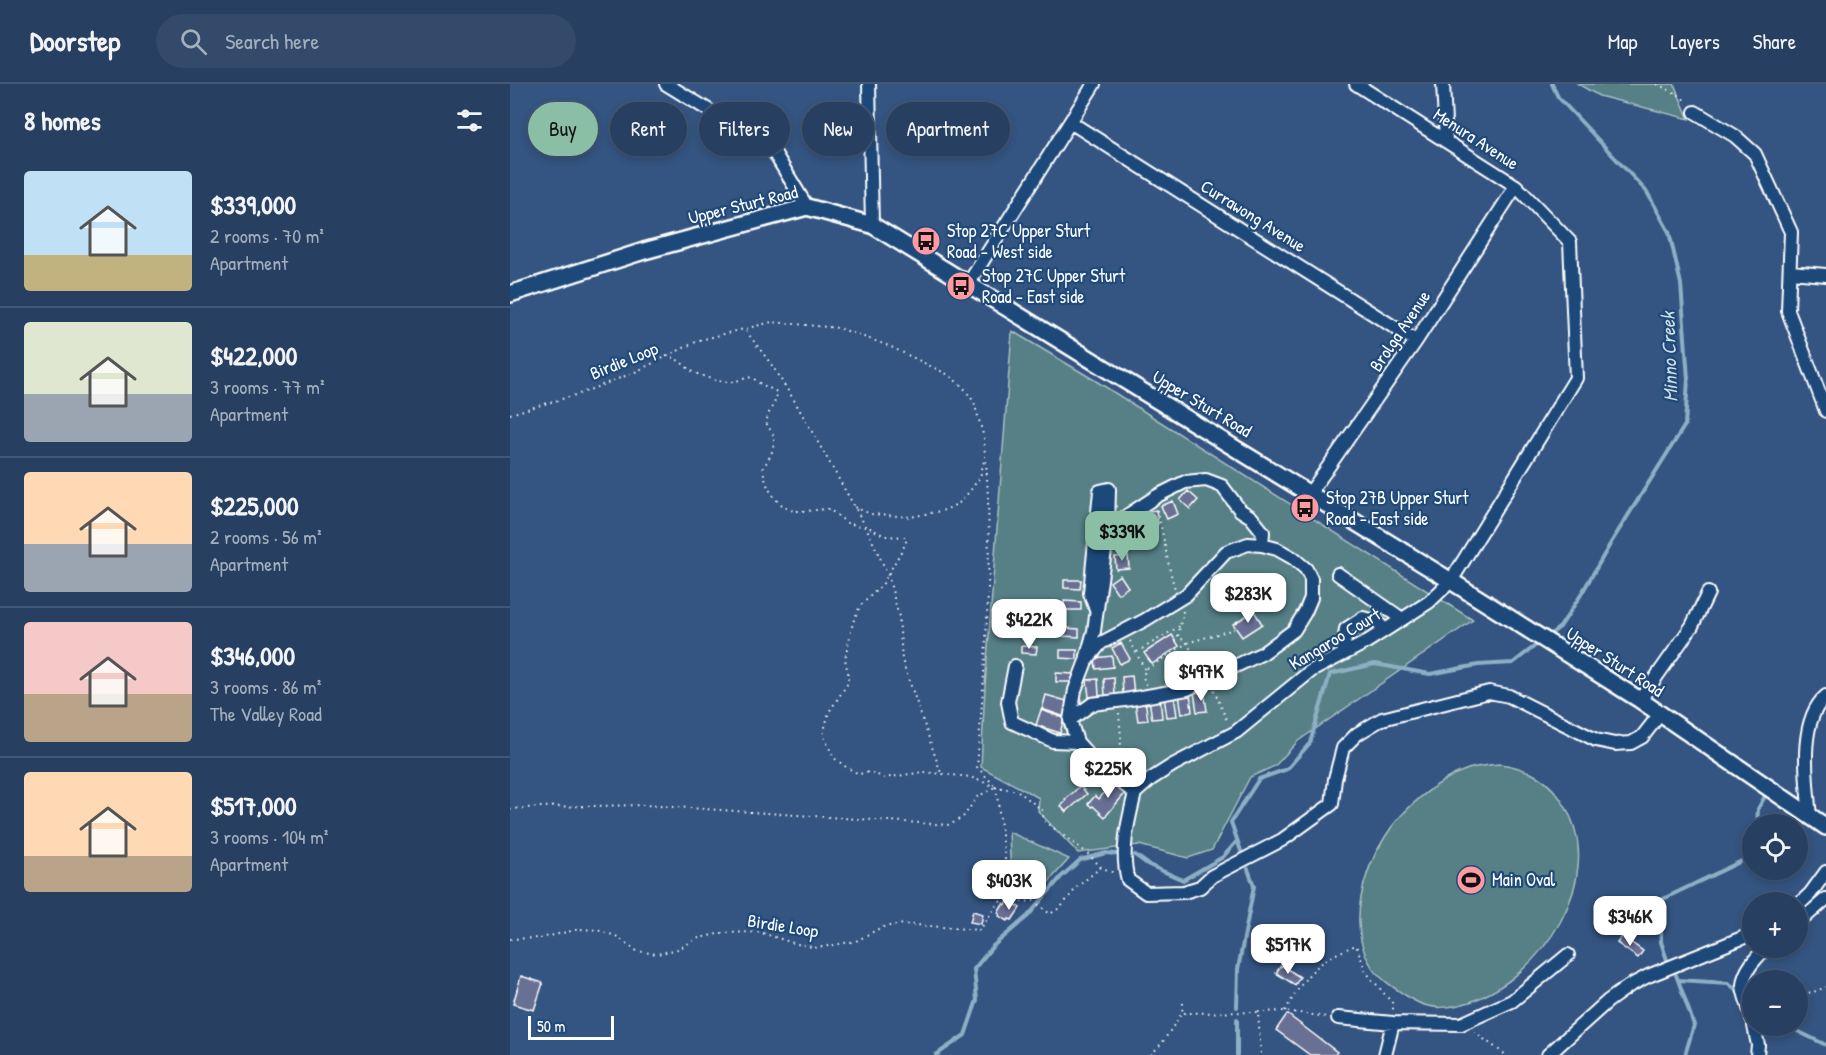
<!DOCTYPE html>
<meta charset="utf-8">
<style>
body{margin:0;font-family:"Patrick Hand",sans-serif;background:#334a6a;color:#f1f3f6;height:100vh;display:flex;flex-direction:column;font-size:22px;white-space:nowrap}
*{box-sizing:border-box;margin:0}
p{font-size:20px;color:#a4afbd}
.icon{flex:none;width:33px;height:33px;fill:none;stroke:currentColor;stroke-width:2;stroke-linecap:round;stroke-linejoin:round}
.map{position:relative;flex:1;overflow:hidden}
.sheet{display:flex;flex-direction:column;background:#273f61;width:510px}
.sheet>*{flex:none}
.top-card{position:absolute;left:18px;top:18px;width:570px;height:54px;display:flex;gap:12px}
.fabs{position:absolute;left:1232px;top:730px;display:grid;gap:12px}
.fabs a{display:grid;place-items:center;width:66px;height:66px;border-radius:50%;background:#273f61;box-shadow:0 3px 9px #0003,0 0 0 2px #435876;font-size:30px}
.scale{position:absolute;left:18px;bottom:15px;width:86px;box-sizing:border-box;padding-left:6px;border:3px solid #fff;border-top:0;font-size:16px;line-height:21px;white-space:nowrap;color:#fff;-webkit-text-stroke:4px #1f4a7a;paint-order:stroke}
.price{position:absolute;translate:-50% -51px;padding:0 14px;border-radius:12px;background:#fff;color:#222;font-size:20px;line-height:39px;filter:drop-shadow(0 2px 3px #0008)}
.price::after{content:'';position:absolute;left:50%;top:36px;width:18px;height:14px;margin-left:-9px;background:inherit;clip-path:polygon(0 0,100% 0,50% 100%)}
.price.active{background:#8abfa5;color:#111}
ul{padding:0;list-style:none}
li{display:flex;align-items:center;gap:18px;height:150px;padding:0 24px}
li+li{border-top:2px solid #435876}
li span{display:grid;place-items:center;flex:none;width:168px;height:120px;border-radius:6px;color:#555}
li>.icon{margin-inline-start:auto}
span .icon{width:72px;height:72px;fill:#fffc;stroke-width:1}
li b{font-size:26px}
h2{display:flex;justify-content:space-between;align-items:center;height:72px;padding:0 24px;font-size:26px}
.tag{padding:0 21px;border-radius:27px;background:#273f61;box-shadow:0 3px 9px #0003,0 0 0 2px #435876;font-size:21px;line-height:54px}
.tag.active{background:#8abfa5;color:#111}
header{display:flex;align-items:center;gap:36px;box-sizing:border-box;height:84px;padding:0 30px;background:#273f61;border-bottom:2px solid #435876}
header strong{font-size:28px}
nav{display:flex;gap:33px;margin-inline-start:auto;font-size:21px}
.search{width:420px;height:54px;background:#334a6a;display:flex;align-items:center;gap:15px;box-sizing:border-box;padding:0 21px;border-radius:33px;color:#a4afbd;font-size:22px}
main{display:flex;flex:1;min-height:0}
.map>svg:first-child{display:block}
.green{fill:#568086;stroke:#aac0c2;stroke-width:1.5}
.lines{fill:none;stroke-linecap:round;stroke-linejoin:round}
.stream{stroke:#8eb0c5;stroke-width:4}
.building{fill:#676f94;stroke:#fff;stroke-width:1.5}
.minor-casing{stroke:#fff;stroke-width:16}
.major-casing{stroke:#fff;stroke-width:20}
.path{stroke:#fff;stroke-width:2;stroke-dasharray:1.5 4.5;stroke-linecap:butt}
.minor{stroke:#1f4a7a;stroke-width:12}
.major{stroke:#1f4a7a;stroke-width:15}
.labels{text-anchor:middle;stroke-width:4.5;stroke-linejoin:round;paint-order:stroke}
.street-label{font-size:18px;fill:#fff;stroke:#1f4a7a}
.poi-label{font-size:18px;fill:#fff;stroke:#1f4a7a;text-anchor:start}
.water-label{font-size:20px;font-style:italic;fill:#d0dee7;stroke:#1f4a7a}
</style>
<header>
<strong>Doorstep</strong>
<div class="search"><svg class="icon" aria-label="search" viewBox="0 0 24 24"><circle cx="10" cy="10" r="6"/><path d="M15 15l6 6"/></svg>Search here</div>
<nav><a>Map</a><a>Layers</a><a>Share</a></nav>
</header>
<main>
<section class="sheet">
<h2>8 homes<svg class="icon" aria-label="filters" viewBox="0 0 24 24"><path d="M4 7h16M4 17h16"/><circle cx="9" cy="7" r="2"/><circle cx="15" cy="17" r="2"/></svg></h2>
<ul>
<li><span style="background:linear-gradient(#bfe0f5 70%,#c2b280 0)"><svg class="icon" aria-label="home" viewBox="0 0 24 24"><path d="M3 11l9-7 9 7M6 9v11h12V9"/></svg></span><div><b>$339,000</b><p>2 rooms · 70 m²</p><p>Apartment</p></div></li>
<li><span style="background:linear-gradient(#dfe7d0 60%,#9aa5b1 0)"><svg class="icon" aria-label="home" viewBox="0 0 24 24"><path d="M3 11l9-7 9 7M6 9v11h12V9"/></svg></span><div><b>$422,000</b><p>3 rooms · 77 m²</p><p>Apartment</p></div></li>
<li><span style="background:linear-gradient(#ffd9b3 60%,#9aa5b1 0)"><svg class="icon" aria-label="home" viewBox="0 0 24 24"><path d="M3 11l9-7 9 7M6 9v11h12V9"/></svg></span><div><b>$225,000</b><p>2 rooms · 56 m²</p><p>Apartment</p></div></li>
<li><span style="background:linear-gradient(#f6c9c9 60%,#b9a48a 0)"><svg class="icon" aria-label="home" viewBox="0 0 24 24"><path d="M3 11l9-7 9 7M6 9v11h12V9"/></svg></span><div><b>$346,000</b><p>3 rooms · 86 m²</p><p>The Valley Road</p></div></li>
<li><span style="background:linear-gradient(#ffd9b3 70%,#b9a48a 0)"><svg class="icon" aria-label="home" viewBox="0 0 24 24"><path d="M3 11l9-7 9 7M6 9v11h12V9"/></svg></span><div><b>$517,000</b><p>3 rooms · 104 m²</p><p>Apartment</p></div></li>
</ul>
</section>
<div class="map">
<svg width="1316" height="971" viewBox="0 0 1316 971">
<rect width="100%" height="100%" fill="#345481"/>
<filter id="ink" filterUnits="userSpaceOnUse"><feTurbulence type="fractalNoise" baseFrequency=".0167" numOctaves="2"/><feDisplacementMap in="SourceGraphic" scale="12" xChannelSelector="R" yChannelSelector="G"/><feConvolveMatrix kernelMatrix="1 2 1 2 8 2 1 2 1" color-interpolation-filters="sRGB"/></filter>
<g filter="url(#ink)">
<path class="green" d="M1068,0H1164L1179,35L1089,12Z
M502,247L586,297L963,536L788,657L765,682L740,693L702,766L678,774L629,761L568,769L528,727L529,714L471,683L475,602Z
M990,680C1019,684 1040,696 1055,722C1098,795 1031,893 960,918C940,924 922,927 903,916C887,906 868,895 859,878C838,840 853,787 875,753C891,726 928,695 958,685C968,682 979,681 990,680Z
M499,748L559,775L526,812L501,797Z"/>
<g class="lines">
<path class="stream" d="M1042,549L1050,543L1069,514L1102,457L1175,341L1178,295L1171,200L1159,148L1137,108L1048,13L1042,0
M1247,741L1248,725L1255,712
M731,767L721,738L749,695L777,685L800,659L820,590L865,580L920,590L968,581L1003,579L1025,562
M625,771L639,781L673,796L713,773L727,757
M1157,876L1151,858V816L1242,772
M1166,891L1168,896L1218,899L1229,908
M1168,896L1184,941L1175,971
M727,923L728,885L744,802L738,785
M727,935V971
M1277,942L1316,961
M426,971L455,951L467,916L464,885L483,862L518,832L551,793L570,776L596,769L606,770"/>
</g>
<path class="building" d="M678,407L688,416L680,425L670,416Z
M663,417L668,430L657,435L651,422Z
M646,426L648,440L636,442L634,428Z
M620,447L634,448L633,460L619,459Z
M618,472L619,484L606,485L605,473Z
M610,491L618,503L608,510L600,498Z
M554,496H571L570,505L554,504Z
M554,517L571,518V526H554Z
M514,526L530,527L529,534L513,533Z
M744,527L752,540L732,553L723,540Z
M552,544L569,545V553L552,552Z
M662,551L669,562L642,580L634,569Z
M611,559L620,575L610,580L602,564Z
M511,562L527,563L526,570L511,569Z
M550,566H567V575L550,574Z
M602,572L603,583L586,585L585,574Z
M695,580L698,592L685,595L682,583Z
M546,589L563,590V598H546Z
M622,592L624,609L613,610L612,593Z
M604,594L605,611L595,612L594,595Z
M588,595L589,612L579,613L577,596Z
M694,607L697,627L687,628L684,608Z
M680,609L682,628L672,630L669,610Z
M536,611L560,618L555,633L532,625Z
M664,612L667,632L657,633L654,613Z
M650,614L652,634L642,635L639,615Z
M635,616L638,636L628,637L625,618Z
M531,626L554,634L550,649L526,641Z
M604,697L617,707L595,733L583,722L582,723L578,720L585,712L589,715Z
M570,702L577,710L556,728L551,722L556,717L555,716Z
M499,816L510,824L502,836L499,835L498,837L489,832L490,830L488,829L494,819L496,821Z
M463,827L473,830L471,840L460,838Z
M1112,852L1133,867L1128,874L1107,859Z
M771,881L790,893L785,901L766,889Z
M11,892L33,899L24,926L3,920Z
M777,930L827,968L825,971H800L766,946Z"/>
<g class="lines">
<g class="minor-casing">
<path id="minor" d="M156,0L262,65L297,123
M359,0L362,141
M933,0L936,57
M1185,28L1225,52L1245,70L1281,148L1278,227L1316,327
M560,38L906,257
M1280,188L1316,191
M458,200L584,0
M800,409L906,257L1006,102
M598,444L647,412L675,398L696,396L712,402L730,426L741,433L753,448L752,461
M828,490L892,535
M833,570L836,545L853,534L866,537L875,546
M577,572L584,547L598,444L599,405L590,407L580,509L586,526
M505,582L498,618L502,638L543,657L567,658
M1130,616L1182,542L1198,509
M560,636L582,620L615,616L677,605L753,569L784,546L795,528L801,514V495L796,485L783,474L767,465L752,461L738,460L716,468L676,511L635,536L591,559L576,577L565,606L560,636L567,658L586,679L625,709
M625,709L641,695L663,681L726,648L801,587L855,559L919,518L941,497L1066,294L1060,158L1006,102L846,0
M625,709C618,738 610,767 618,796L636,809L674,808L690,803L702,792L772,756L822,720L825,695L833,664L847,650L872,635L979,608L999,612L1086,656L1105,660L1121,659L1132,653L1150,630
M1300,733C1297,699 1287,637 1316,612
M1287,822L1300,810L1316,788
M1287,840L1316,815
M828,934L883,939L951,940L1002,917L1058,871
M1242,934C1240,925 1233,909 1233,901C1234,886 1246,874 1256,864
M1244,942L1248,961L1247,971
M875,971L883,939
M1038,971L1098,917L1119,902L1138,892L1242,850"/>
</g>
<g class="major-casing">
<path id="major" d="M0,210L134,167L297,123L362,141L941,497L1130,616L1316,743"/>
</g>
<path class="path" d="M1147,0L1171,12L1177,19
M236,247L261,280L284,316L356,443L378,491L389,533L392,576L431,689
M156,272C169,273 174,283 185,289C192,292 211,299 218,298C226,298 234,294 242,293L249,299L267,308C267,318 259,325 257,335C255,341 259,343 262,348C268,361 260,373 253,384C255,402 264,419 281,426C288,429 310,425 319,425L337,439L360,444L375,452L396,453V459L372,501L350,522L343,538L335,575L338,589V599L319,628L313,651L324,674L336,683L349,690L361,688L374,694L414,688L460,693L486,703L508,707L532,726L534,737L577,769L591,783L604,789
M0,330L69,310L123,289L190,256L262,238L329,244L379,262L439,291L454,304L464,318L474,354L475,373L470,393L460,407L449,419L435,426L401,433L361,430L344,423
M476,377C483,479 475,581 467,683L484,701
M647,426C654,452 657,479 665,505
M673,527L668,552L677,559L690,581
M620,557L635,586
M627,568L670,542
M636,601L633,593L635,586L677,559L724,545
M704,606L718,639
M609,629L611,654L610,683
M486,703L495,775V813
M0,725L30,723L134,721L440,741L454,732L467,713L485,703
M0,855L31,854L70,845L87,846L106,852L127,867L147,870L168,865L189,854L212,849L249,848L283,859L307,864L346,857L372,843L394,840L470,846L485,823L495,813L510,818L524,817L540,830L551,823L567,803L591,783
M1248,893L1256,897
M1287,906L1301,909L1316,903
M673,919L672,929L748,928L751,971
M775,927C797,889 805,878 846,861L856,888L883,920V927
M748,928L775,927L817,933
M964,948L996,971
M641,971L652,959L672,929"/>
<use href="#minor" class="minor"/>
<use href="#major" class="major"/>
</g>
</g>
<defs>
<g id="bus-disc" transform="scale(1.5)"><circle r="9.5" fill="#ff9aa2" stroke="#1f4a7a"/><path d="M-5-6H5V4H4V6H2V4H-2V6H-4V4H-5ZM-3.5-4V0h7V-4ZM-3.5 1.2v1.5H-2V1.2ZM2 1.2v1.5H3.5V1.2Z" fill="#111"/></g>
<g id="stadium-disc" transform="scale(1.5)"><circle r="9.5" fill="#ff9aa2" stroke="#1f4a7a"/><path d="M0-5a6.5 5 0 1 0 0 10a6.5 5 0 1 0 0-10ZM-3.5-1.8h7v3.6h-7Z" fill="#111"/></g>
</defs>
<g fill-rule="evenodd">
<use href="#bus-disc" x="416" y="157"/>
<use href="#bus-disc" x="451" y="202"/>
<use href="#bus-disc" x="795" y="424"/>
<use href="#stadium-disc" x="961" y="796"/>
</g>
<g class="labels">
<g class="street-label">
<text transform="translate(966 55) rotate(33)" y="6">Menura Avenue</text>
<text transform="translate(233 121) rotate(-14)" y="6">Upper Sturt Road</text>
<text transform="translate(743 132) rotate(32)" y="6">Currawong Avenue</text>
<text transform="translate(890 247) rotate(-56)" y="6">Brolga Avenue</text>
<text transform="translate(114 277) rotate(-22)" y="6">Birdie Loop</text>
<text transform="translate(692 320) rotate(31)" y="6">Upper Sturt Road</text>
<text transform="translate(825 555) rotate(-31)" y="6">Kangaroo Court</text>
<text transform="translate(1105 578) rotate(33)" y="6">Upper Sturt Road</text>
<text transform="translate(273 842) rotate(9)" y="6">Birdie Loop</text>
</g>
<g class="poi-label">
<text x="437" y="153">Stop 27C Upper Sturt<tspan x="437" dy="21">Road - West side</tspan></text>
<text x="472" y="198">Stop 27C Upper Sturt<tspan x="472" dy="21">Road - East side</tspan></text>
<text x="816" y="420">Stop 27B Upper Sturt<tspan x="816" dy="21">Road - East side</tspan></text>
<text x="982" y="802">Main Oval</text>
</g>
<g class="water-label">
<text transform="translate(1159 273) rotate(-92)" y="7">Minno Creek</text>
</g>
</g>
</svg>
<div class="fabs">
<a><svg class="icon" aria-label="locate" viewBox="0 0 24 24"><circle cx="12" cy="12" r="6"/><path d="M12 2v4M12 18v4M2 12h4M18 12h4"/></svg></a>
<a>+</a>
<a>−</a>
</div>
<div class="scale">50 m</div>
<b class="price active" style="left:612px;top:478px">$339K</b>
<b class="price" style="left:738px;top:540px">$283K</b>
<b class="price" style="left:519px;top:566px">$422K</b>
<b class="price" style="left:691px;top:618px">$497K</b>
<b class="price" style="left:598px;top:715px">$225K</b>
<b class="price" style="left:499px;top:827px">$403K</b>
<b class="price" style="left:1120px;top:863px">$346K</b>
<b class="price" style="left:778px;top:891px">$517K</b>
<div class="top-card">
<a class="tag active">Buy</a>
<a class="tag">Rent</a>
<a class="tag">Filters</a>
<a class="tag">New</a>
<a class="tag">Apartment</a>
</div>
</div>
</main>
